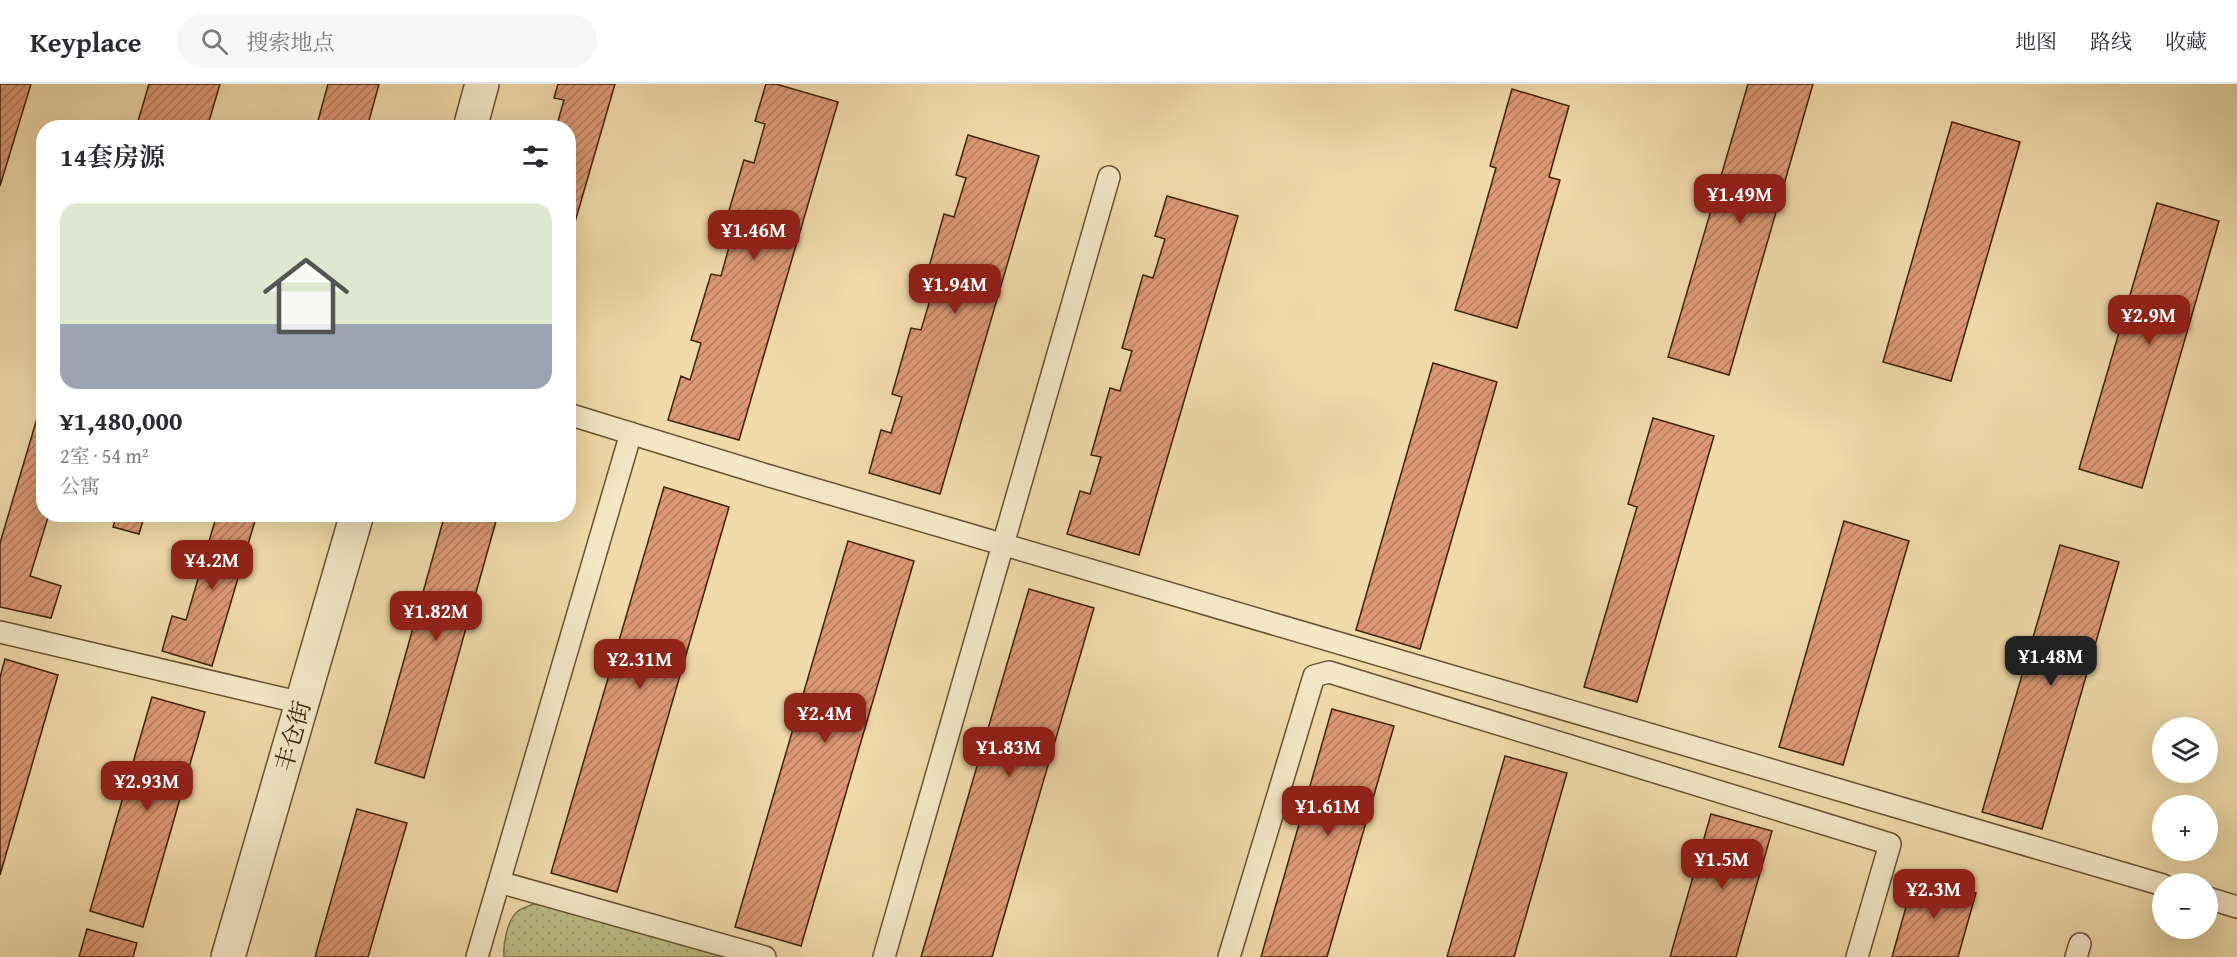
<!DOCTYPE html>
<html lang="zh">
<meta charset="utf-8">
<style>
body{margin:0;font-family:"Gentium Book Plus","Noto Serif SC",serif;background:#f7f7f7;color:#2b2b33;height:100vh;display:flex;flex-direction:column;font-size:22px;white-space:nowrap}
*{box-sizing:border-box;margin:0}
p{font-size:20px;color:#7c7c81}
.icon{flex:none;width:33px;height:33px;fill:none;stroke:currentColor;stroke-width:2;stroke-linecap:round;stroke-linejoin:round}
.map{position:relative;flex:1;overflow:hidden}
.panel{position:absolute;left:36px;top:36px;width:540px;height:402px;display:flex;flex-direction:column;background:#fff;border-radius:24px;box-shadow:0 6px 24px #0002}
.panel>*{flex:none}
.buttons{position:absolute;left:2152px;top:633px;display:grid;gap:12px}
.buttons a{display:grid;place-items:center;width:66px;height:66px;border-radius:50%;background:#fff;box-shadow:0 6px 24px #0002;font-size:30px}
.price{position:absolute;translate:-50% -51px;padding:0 14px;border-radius:12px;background:#8f2418;color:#fff;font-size:20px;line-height:39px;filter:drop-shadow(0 2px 3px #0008)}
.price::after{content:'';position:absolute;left:50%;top:36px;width:18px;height:14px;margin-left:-9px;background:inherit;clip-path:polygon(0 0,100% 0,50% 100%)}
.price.selected{background:#222;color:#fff}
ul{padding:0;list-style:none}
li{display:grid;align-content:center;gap:12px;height:318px;padding:0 24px}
li span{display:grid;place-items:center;height:186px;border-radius:18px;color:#555}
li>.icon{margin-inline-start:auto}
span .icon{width:108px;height:108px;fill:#fffc;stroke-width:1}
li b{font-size:26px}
h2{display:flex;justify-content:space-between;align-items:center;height:72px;padding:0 24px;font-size:26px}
header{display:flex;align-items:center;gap:36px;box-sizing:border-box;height:84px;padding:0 30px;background:#fff;border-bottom:2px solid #e1e1e2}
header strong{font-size:28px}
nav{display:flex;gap:33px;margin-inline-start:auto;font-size:21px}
.search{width:420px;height:54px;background:#f7f7f7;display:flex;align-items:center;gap:15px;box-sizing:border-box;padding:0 21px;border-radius:33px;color:#7c7c81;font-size:22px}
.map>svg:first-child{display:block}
.grass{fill:url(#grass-dots);stroke:#7e7046;stroke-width:1.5}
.building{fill:url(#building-hatch);stroke:#3e2207;stroke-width:1.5}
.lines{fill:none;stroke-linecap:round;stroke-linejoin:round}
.service-casing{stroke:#6a502f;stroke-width:24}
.tertiary-casing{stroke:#6a502f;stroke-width:36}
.service{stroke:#f5e7c6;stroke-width:21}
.tertiary{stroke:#f5e7c6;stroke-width:33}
.labels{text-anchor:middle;stroke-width:4.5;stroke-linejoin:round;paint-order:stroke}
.street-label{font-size:24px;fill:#3e2207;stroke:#f5e7c6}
</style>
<header>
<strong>Keyplace</strong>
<div class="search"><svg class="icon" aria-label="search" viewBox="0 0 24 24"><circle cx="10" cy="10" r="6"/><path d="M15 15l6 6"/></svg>搜索地点</div>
<nav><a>地图</a><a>路线</a><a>收藏</a></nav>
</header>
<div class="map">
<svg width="2237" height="873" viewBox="0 0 2237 873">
<defs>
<pattern id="grass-dots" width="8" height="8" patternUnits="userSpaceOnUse" patternTransform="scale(1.5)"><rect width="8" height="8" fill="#bebe85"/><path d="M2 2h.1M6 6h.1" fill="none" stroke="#a4a371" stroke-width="1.8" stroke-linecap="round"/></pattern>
<pattern id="building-hatch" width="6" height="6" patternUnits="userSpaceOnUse" patternTransform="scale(1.5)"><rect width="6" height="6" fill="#dc9973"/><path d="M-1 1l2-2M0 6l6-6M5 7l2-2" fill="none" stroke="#b47c5c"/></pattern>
</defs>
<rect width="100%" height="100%" fill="#f0daa8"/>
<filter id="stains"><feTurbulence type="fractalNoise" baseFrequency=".00333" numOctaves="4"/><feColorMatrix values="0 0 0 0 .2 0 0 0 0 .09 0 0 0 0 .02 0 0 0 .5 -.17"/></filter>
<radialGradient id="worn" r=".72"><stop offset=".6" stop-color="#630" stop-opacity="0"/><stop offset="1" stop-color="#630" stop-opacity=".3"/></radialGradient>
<path class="grass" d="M539,818L733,873H504C503,860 507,837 517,828C522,823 533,821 539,818Z"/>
<path class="building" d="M0,0H31L0,102Z
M149,0H220L207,44H136Z
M328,0H379L367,44H316Z
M558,0H615L568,162V44H556L564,16L554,14Z
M766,0H776L838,18L739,356L668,336L681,292L690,296L701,259L691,256L711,190L721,192L732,152L722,150L744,76L754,79L765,40L755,37Z
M1748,0H1813L1729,291L1668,273Z
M1512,5L1569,22L1549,93L1560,96L1517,244L1455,226L1496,84L1490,82Z
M1952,38L2020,58L1951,297L1883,278Z
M968,51L1039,72L940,410L869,389L881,346L891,349L902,313L892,310L911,244L921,246L933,206L923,204L944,130L954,133L966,94L956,91Z
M1167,112L1238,132L1139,471L1067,450L1080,407L1090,410L1101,373L1091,371L1110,304L1120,307L1132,267L1122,264L1143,191L1153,194L1165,155L1155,152Z
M2157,119L2219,137L2142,404L2079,385Z
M1433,279L1497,298L1420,565L1356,546Z
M44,311V430H49L30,492L61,502L51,534L0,523V459Z
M1653,334L1714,352L1637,618L1584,603L1637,423L1628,420Z
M664,403L729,423L617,808L551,789Z
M117,430H145L139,450L113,443Z
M217,430H257L212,582L162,567L172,532L186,536Z
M445,430H498L424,694L375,679Z
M1844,437L1909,457L1843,681L1779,663Z
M848,457L914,477L801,862L735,843Z
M2060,461L2119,478L2042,745L1982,728Z
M1029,505L1094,524L992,873H921Z
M5,575L58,591L0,791V593Z
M152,613L205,628L143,843L90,827Z
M1332,625L1394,642L1327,873H1261Z
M1505,672L1567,689L1514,873H1447Z
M357,725L407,739L368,873H315Z
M1711,730L1772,747L1736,873H1670Z
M1915,791L1976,809L1958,873H1892Z
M87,845L137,859L133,873H79Z"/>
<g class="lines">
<g class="service-casing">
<path id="service" d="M568,330L763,390L2163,801
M0,548L302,619
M499,798L765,873
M2208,814L2237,823
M477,873L631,349
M884,873L1109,93
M1229,873L1314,592L1329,588L1890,760L1857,873
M2076,873L2080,860"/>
</g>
<g class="tertiary-casing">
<path id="tertiary" d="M470,44L482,0
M228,873L357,430"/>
</g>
<use href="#service" class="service"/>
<use href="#tertiary" class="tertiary"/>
</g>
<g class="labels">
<g class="street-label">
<text transform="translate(293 652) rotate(-74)" y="8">丰仓街</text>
</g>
</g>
<rect width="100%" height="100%" filter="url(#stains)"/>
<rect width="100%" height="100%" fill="url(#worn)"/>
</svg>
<div class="buttons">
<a><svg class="icon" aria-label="layers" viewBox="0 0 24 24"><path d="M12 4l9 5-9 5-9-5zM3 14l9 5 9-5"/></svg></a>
<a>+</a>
<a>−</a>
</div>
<b class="price" style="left:1740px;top:141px">¥1.49M</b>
<b class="price" style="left:754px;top:177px">¥1.46M</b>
<b class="price" style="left:955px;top:231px">¥1.94M</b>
<b class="price" style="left:2149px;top:262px">¥2.9M</b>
<b class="price" style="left:212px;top:507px">¥4.2M</b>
<b class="price" style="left:436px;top:558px">¥1.82M</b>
<b class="price selected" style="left:2051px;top:603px">¥1.48M</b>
<b class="price" style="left:640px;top:606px">¥2.31M</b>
<b class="price" style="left:825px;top:660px">¥2.4M</b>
<b class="price" style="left:1009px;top:694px">¥1.83M</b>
<b class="price" style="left:147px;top:728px">¥2.93M</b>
<b class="price" style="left:1328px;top:753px">¥1.61M</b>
<b class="price" style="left:1722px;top:806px">¥1.5M</b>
<b class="price" style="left:1934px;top:836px">¥2.3M</b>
<section class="panel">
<h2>14套房源<svg class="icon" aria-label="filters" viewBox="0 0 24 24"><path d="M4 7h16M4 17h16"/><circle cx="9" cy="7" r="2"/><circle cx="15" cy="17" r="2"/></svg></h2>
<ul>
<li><span style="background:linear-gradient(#dfe7d0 65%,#9aa5b1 0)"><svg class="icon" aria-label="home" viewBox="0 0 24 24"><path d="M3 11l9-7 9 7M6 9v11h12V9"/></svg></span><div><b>¥1,480,000</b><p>2室 · 54 m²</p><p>公寓</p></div></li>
</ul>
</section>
</div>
